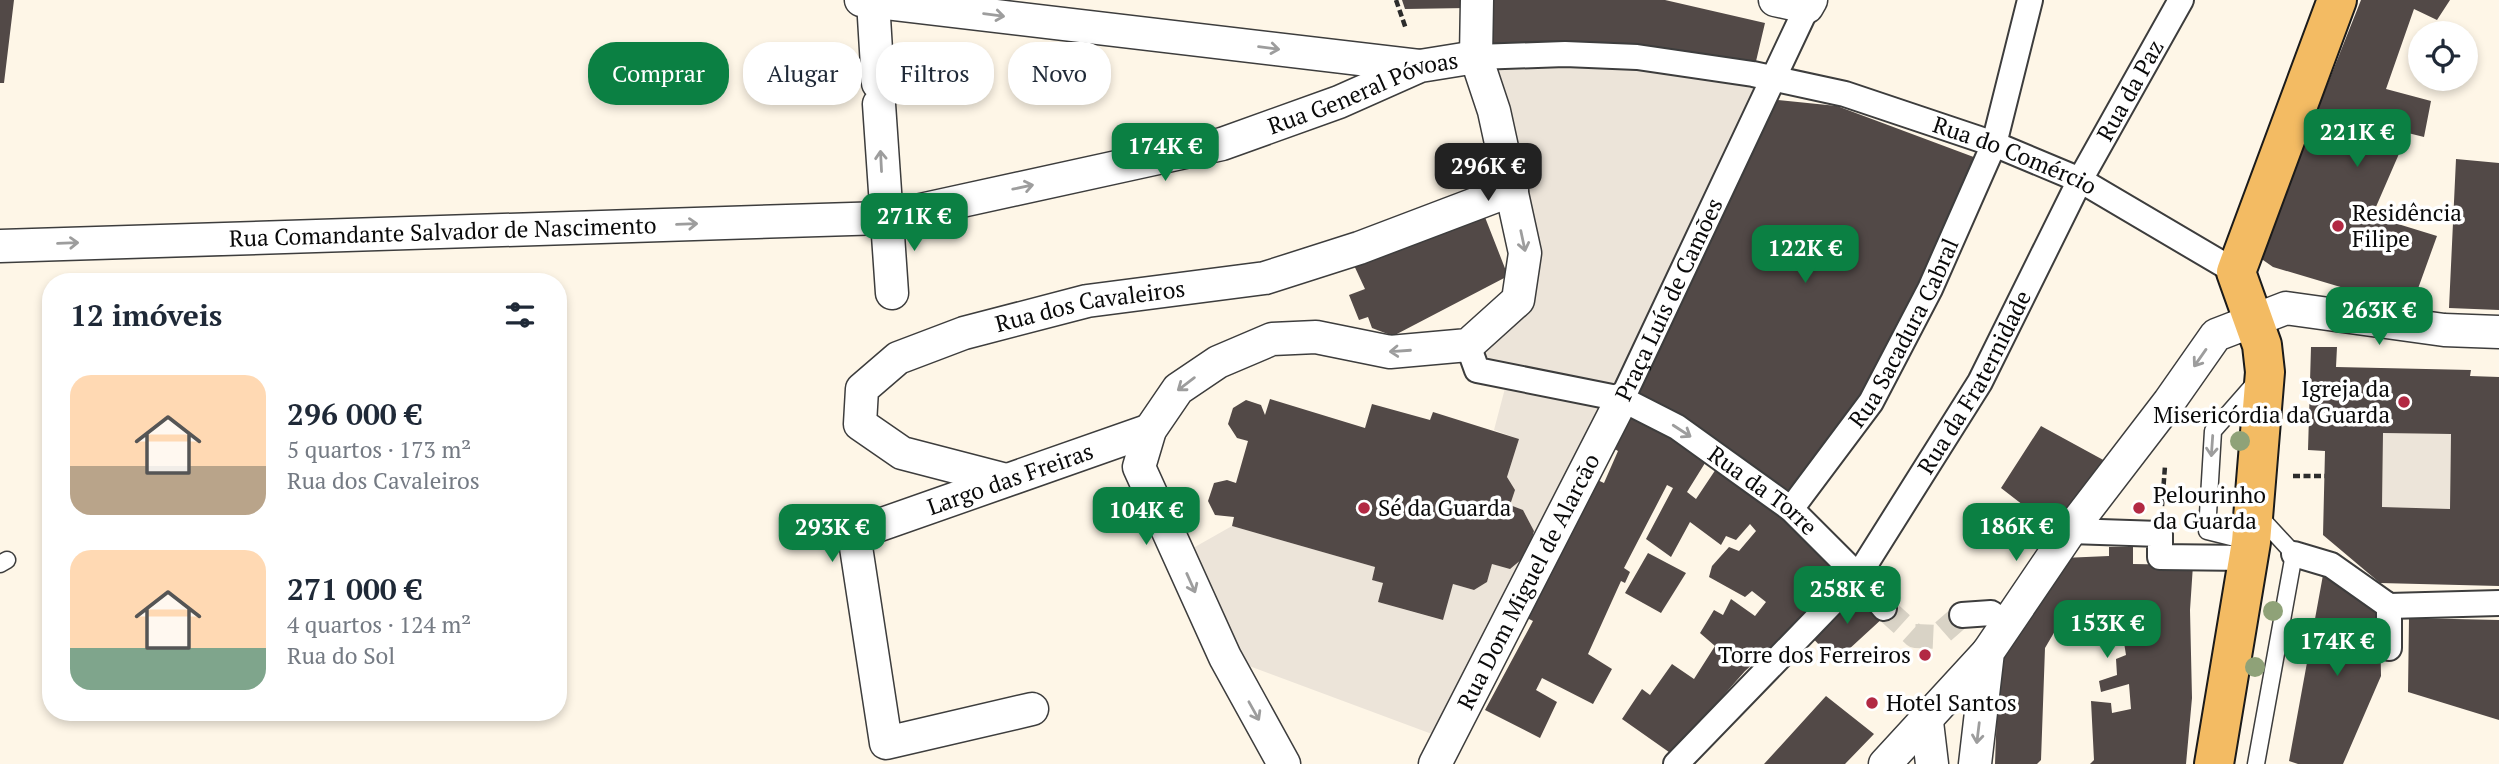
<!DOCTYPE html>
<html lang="pt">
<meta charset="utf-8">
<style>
body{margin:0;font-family:"PT Serif",serif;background:#f6f6f7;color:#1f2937;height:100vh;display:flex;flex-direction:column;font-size:26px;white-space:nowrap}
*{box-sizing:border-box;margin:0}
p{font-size:23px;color:#747a83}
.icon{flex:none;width:38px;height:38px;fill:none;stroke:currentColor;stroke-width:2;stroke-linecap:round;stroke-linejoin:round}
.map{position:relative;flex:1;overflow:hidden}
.side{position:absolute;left:42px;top:273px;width:525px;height:448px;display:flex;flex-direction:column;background:#fff;border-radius:28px;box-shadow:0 4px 10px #0003}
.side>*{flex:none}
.guide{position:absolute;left:588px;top:42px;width:665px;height:63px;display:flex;gap:14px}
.controls{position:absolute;left:2408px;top:21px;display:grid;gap:14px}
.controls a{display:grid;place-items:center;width:70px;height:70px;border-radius:50%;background:#fff;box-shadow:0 4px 10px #0003;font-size:35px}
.price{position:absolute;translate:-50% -60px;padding:0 16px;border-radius:14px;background:#0b8043;color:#fff;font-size:23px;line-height:46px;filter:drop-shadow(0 2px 4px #0008)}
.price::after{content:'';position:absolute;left:50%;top:42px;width:21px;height:16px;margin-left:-10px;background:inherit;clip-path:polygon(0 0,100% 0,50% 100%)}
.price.active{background:#222;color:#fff}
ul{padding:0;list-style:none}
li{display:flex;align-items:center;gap:21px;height:175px;padding:0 28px}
li span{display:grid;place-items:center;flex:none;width:196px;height:140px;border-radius:21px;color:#555}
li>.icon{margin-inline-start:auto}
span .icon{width:84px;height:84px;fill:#fffc;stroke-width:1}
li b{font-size:30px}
h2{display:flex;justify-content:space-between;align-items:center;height:84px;padding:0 28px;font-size:30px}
.pill{padding:0 24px;border-radius:28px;background:#fff;box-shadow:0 4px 10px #0003;font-size:24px;line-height:63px}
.pill.active{background:#0b8043;color:#fff}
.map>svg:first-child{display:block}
.plaza{fill:#ece4d9}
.building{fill:#524947;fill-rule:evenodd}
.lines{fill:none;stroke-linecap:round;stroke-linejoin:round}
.pedestrian-tunnel{stroke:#d9d3c6;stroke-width:24;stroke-dasharray:24 12;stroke-linecap:butt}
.service-casing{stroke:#3d3d3d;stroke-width:19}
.pedestrian-casing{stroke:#3d3d3d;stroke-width:28}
.minor-casing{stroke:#3d3d3d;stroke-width:35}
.primary-casing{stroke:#1b1b1b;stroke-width:42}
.path{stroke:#2c2c2c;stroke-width:4.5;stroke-dasharray:7 3.5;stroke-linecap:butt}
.service{stroke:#fff;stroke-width:16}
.pedestrian{stroke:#fff;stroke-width:24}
.minor{stroke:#fff;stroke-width:32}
.primary{stroke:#f3bb63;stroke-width:38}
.tree{fill:#8fa278}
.oneway{stroke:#9d9d9d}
.poi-dot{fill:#b22943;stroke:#fff;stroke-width:2.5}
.labels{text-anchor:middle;stroke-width:7;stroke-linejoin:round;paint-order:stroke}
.street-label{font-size:23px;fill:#0a0a0a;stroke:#fff}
.poi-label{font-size:23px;fill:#0a0a0a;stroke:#fff;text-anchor:start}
</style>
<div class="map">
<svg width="2499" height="764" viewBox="0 0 2499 764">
<rect width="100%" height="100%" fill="#fef6e7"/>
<path class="plaza" d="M1476,57L1775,79L1448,740L1225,657L1179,556L1232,526L1375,567L1372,579L1383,583L1378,602L1442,620L1453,584L1474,590L1487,582L1492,564L1511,568L1528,554L1534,531L1523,510L1510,505L1514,490L1507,477L1519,439L1494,430L1508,377L1468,345L1518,300Z
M2383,433L2451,434L2450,509L2382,507Z"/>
<path class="building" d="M0,0H14L4,83H0Z
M1402,0H1467V8L1405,9Z
M1484,0H1665L1765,23L1753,74L1487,57Z
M2361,0H2450L2437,20L2414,9L2386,89L2431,101L2424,137L2408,133L2372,216L2437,236L2411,308L2273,267L2263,260L2262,249Z
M1777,100L1837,106L1979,159L1880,366L1793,499L1773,481L1637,397Z
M2456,159L2499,163V310L2449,308Z
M1481,207L1508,276L1393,336L1372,328L1368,317L1359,320L1349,295L1365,289L1352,261Z
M2311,347H2337L2336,367L2471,370L2470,376L2499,377V586L2380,583L2323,535L2325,451L2308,450ZM2383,433L2451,434L2450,509L2382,507Z
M1270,399L1365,428L1372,404L1430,420L1433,412L1519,439L1507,477L1515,490L1510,505L1523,510L1534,531L1528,554L1510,569L1492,564L1487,582L1474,590L1453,584L1443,620L1378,602L1383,583L1372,580L1375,567L1232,526L1234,517L1215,515L1208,501L1214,483L1227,480L1236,483L1248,441L1237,438L1228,424L1233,408L1246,400L1261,405L1265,415Z
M1626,410L1710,455L1687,492L1696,499L1720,463L1848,572L1796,626L1745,671L1694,729L1676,757L1622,719L1642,689L1650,695L1672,664L1694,679L1715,646L1700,633L1714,610L1723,615L1731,599L1755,616L1766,602L1752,591L1745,597L1709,577L1712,566L1729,547L1739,551L1756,531L1750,524L1736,540L1726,536L1721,545L1690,522L1671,557L1646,539L1673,488L1667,485L1624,568L1630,572L1625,583L1621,581L1588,654L1612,669L1593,704L1542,678L1536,690L1557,702L1540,738L1485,710L1533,621L1527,618L1591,477L1604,483L1618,451L1608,445Z
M2041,426L2107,462L2054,529L2001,488Z
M2109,547H2133V564L2193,565L2190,610L2192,698L2186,764H2090L2094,760L2091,701L2111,703L2112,713L2131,709L2129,684L2101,692L2099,681L2117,675L2116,659L2126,655L2122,630L2146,619L2110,624L2070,623L2062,619L2045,648L2041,760L2037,764H1995L1999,654L2063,558L2109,556Z
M1648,553L1686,573L1661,613L1625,593Z
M2323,575L2380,616L2381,676L2343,764H2298L2289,761Z
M1858,589L1884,617L1835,662L1809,634Z
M2409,618L2499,620V720L2408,692Z
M1826,696L1874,734L1845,764H1764Z"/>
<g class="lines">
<path class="pedestrian-tunnel" d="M1884,608L1915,636L1937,637L1962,615"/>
<g class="service-casing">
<path id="service" d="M2251,542L2207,531L2213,431L2256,382
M0,564L7,560
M2256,764L2294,554L2258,515"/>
</g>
<g class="pedestrian-casing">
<g id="pedestrian">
<path id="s1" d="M1476,57L1565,54L1637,57L1753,74L1845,94L1994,144L2080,180L2236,272"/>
<path id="s2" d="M1468,345L1477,370L1622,399L1677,427L1791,509L1858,576L1884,608"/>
<path id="s3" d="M1622,399L1807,7"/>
<path id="s4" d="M1791,509L1871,402L1930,289L1994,144L2030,0"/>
<path d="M2070,531L2160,534V557L2247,558"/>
<path d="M2294,554L2331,565L2389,606L2499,603"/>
<path d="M2389,606V648"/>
<path d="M1962,615L1991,613L2007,624"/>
<path id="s5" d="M1676,764L1858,576L1980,382L2080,180L2181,0"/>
</g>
</g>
<g class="minor-casing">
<g id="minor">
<path d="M861,0L1419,66"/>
<path d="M1775,0L1807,7L1811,0"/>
<path d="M873,1L878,83"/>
<path d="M879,104L892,293"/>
<path id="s6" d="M0,246L884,218L1222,144L1339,102L1420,66L1476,57"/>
<path id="s7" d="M1006,480L902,453L860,424L862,389L898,358L964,333L1087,301L1265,278L1359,248L1512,190"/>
<path id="s8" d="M1032,709L886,743L854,534L1150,430"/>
<path d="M1927,722L1932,764"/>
<path d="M1284,764L1225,657L1139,467L1150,430L1178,389L1218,362L1272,339L1316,337L1390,352L1468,345L1518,300L1525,253L1494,111L1476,57L1477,0"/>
<path id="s9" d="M1435,764L1622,399"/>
<path d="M1885,764L1988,652"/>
<path d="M1975,764L1988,652L2070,531L2169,402L2216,335L2286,308L2444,330L2499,332"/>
</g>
</g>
<g class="primary-casing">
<path id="primary" d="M2214,764L2251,542L2265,372L2262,345L2236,272L2337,0"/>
</g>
<path class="path" d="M1396,0L1406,29
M2293,476H2325
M2162,506L2165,466"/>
<use href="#service" class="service"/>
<use href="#pedestrian" class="pedestrian"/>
<use href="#minor" class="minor"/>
<use href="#primary" class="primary"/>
</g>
<g class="tree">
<circle cx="2240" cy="441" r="10"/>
<circle cx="2273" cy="611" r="10"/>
<circle cx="2255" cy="667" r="10"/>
</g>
<defs><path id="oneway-shaft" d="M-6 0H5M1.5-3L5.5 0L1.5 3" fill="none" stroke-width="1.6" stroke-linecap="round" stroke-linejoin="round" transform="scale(1.75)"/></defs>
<g class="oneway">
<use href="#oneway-shaft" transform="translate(994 15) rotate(7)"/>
<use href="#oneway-shaft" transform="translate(1269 48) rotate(7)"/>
<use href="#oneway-shaft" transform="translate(881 161) rotate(-93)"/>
<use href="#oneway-shaft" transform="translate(1023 187) rotate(-12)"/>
<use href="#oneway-shaft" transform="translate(687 224) rotate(-2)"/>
<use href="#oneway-shaft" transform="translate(1523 241) rotate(78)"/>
<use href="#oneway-shaft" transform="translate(68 243) rotate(-2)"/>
<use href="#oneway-shaft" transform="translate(1400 351) rotate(176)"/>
<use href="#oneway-shaft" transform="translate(2200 358) rotate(125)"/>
<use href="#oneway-shaft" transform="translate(1186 384) rotate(143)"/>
<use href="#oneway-shaft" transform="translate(1682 431) rotate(33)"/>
<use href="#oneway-shaft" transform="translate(2212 446) rotate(94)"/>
<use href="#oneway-shaft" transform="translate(1191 583) rotate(66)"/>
<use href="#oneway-shaft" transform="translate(1254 711) rotate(61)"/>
<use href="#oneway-shaft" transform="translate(1978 733) rotate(97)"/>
</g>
<g class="poi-dot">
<circle cx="2338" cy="226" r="7"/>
<circle cx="2404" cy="402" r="7"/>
<circle cx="1364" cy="508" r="7"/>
<circle cx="2139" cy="508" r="7"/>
<circle cx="1925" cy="655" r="7"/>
<circle cx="1872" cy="703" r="7"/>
</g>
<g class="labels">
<g class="street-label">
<text dy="8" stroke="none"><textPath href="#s5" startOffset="819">Rua da Paz</textPath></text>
<text dy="8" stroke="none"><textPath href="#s6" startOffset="1381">Rua General Póvoas</textPath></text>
<text dy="8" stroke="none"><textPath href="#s1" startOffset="553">Rua do Comércio</textPath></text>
<text dy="8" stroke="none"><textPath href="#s6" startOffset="443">Rua Comandante Salvador de Nascimento</textPath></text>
<text dy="8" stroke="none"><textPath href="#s3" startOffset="110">Praça Luís de Camões</textPath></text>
<text dy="8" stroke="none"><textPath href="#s7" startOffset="441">Rua dos Cavaleiros</textPath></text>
<text dy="8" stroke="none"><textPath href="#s4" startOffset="210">Rua Sacadura Cabral</textPath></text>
<text dy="8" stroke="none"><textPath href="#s5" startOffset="488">Rua da Fraternidade</textPath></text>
<text dy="8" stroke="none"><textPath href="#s8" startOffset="527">Largo das Freiras</textPath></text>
<text dy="8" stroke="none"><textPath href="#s2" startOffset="343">Rua da Torre</textPath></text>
<text dy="8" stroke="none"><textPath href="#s9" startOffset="205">Rua Dom Miguel de Alarcão</textPath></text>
</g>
<g class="poi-label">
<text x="2352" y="221">Residência<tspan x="2352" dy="26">Filipe</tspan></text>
<text x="2390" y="397" text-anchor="end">Igreja da<tspan x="2390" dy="26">Misericórdia da Guarda</tspan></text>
<text x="2153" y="503">Pelourinho<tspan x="2153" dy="26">da Guarda</tspan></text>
<text x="1378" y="516">Sé da Guarda</text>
<text x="1911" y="663" text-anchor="end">Torre dos Ferreiros</text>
<text x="1886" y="711">Hotel Santos</text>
</g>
</g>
</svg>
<div class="controls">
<a><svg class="icon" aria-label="locate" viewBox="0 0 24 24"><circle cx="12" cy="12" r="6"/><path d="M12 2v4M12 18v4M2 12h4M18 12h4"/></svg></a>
</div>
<b class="price" style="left:2357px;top:169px">221K €</b>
<b class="price" style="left:1165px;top:183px">174K €</b>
<b class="price active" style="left:1488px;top:203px">296K €</b>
<b class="price" style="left:914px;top:253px">271K €</b>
<b class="price" style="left:1805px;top:285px">122K €</b>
<b class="price" style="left:2379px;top:347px">263K €</b>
<b class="price" style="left:1146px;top:547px">104K €</b>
<b class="price" style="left:2016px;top:563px">186K €</b>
<b class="price" style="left:832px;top:564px">293K €</b>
<b class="price" style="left:1847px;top:626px">258K €</b>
<b class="price" style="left:2107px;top:660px">153K €</b>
<b class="price" style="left:2337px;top:678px">174K €</b>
<div class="guide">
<a class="pill active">Comprar</a>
<a class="pill">Alugar</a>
<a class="pill">Filtros</a>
<a class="pill">Novo</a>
</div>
<section class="side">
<h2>12 imóveis<svg class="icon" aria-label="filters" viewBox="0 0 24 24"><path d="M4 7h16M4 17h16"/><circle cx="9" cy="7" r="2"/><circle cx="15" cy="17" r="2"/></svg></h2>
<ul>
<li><span style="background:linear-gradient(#ffd9b3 65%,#b9a48a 0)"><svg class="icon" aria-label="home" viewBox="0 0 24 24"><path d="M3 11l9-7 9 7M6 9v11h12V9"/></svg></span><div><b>296 000 €</b><p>5 quartos · 173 m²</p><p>Rua dos Cavaleiros</p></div></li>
<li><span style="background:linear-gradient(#ffd9b3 70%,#7fa58c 0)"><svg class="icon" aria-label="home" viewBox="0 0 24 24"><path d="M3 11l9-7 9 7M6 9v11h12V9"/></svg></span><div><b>271 000 €</b><p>4 quartos · 124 m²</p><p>Rua do Sol</p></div></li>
</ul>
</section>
</div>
